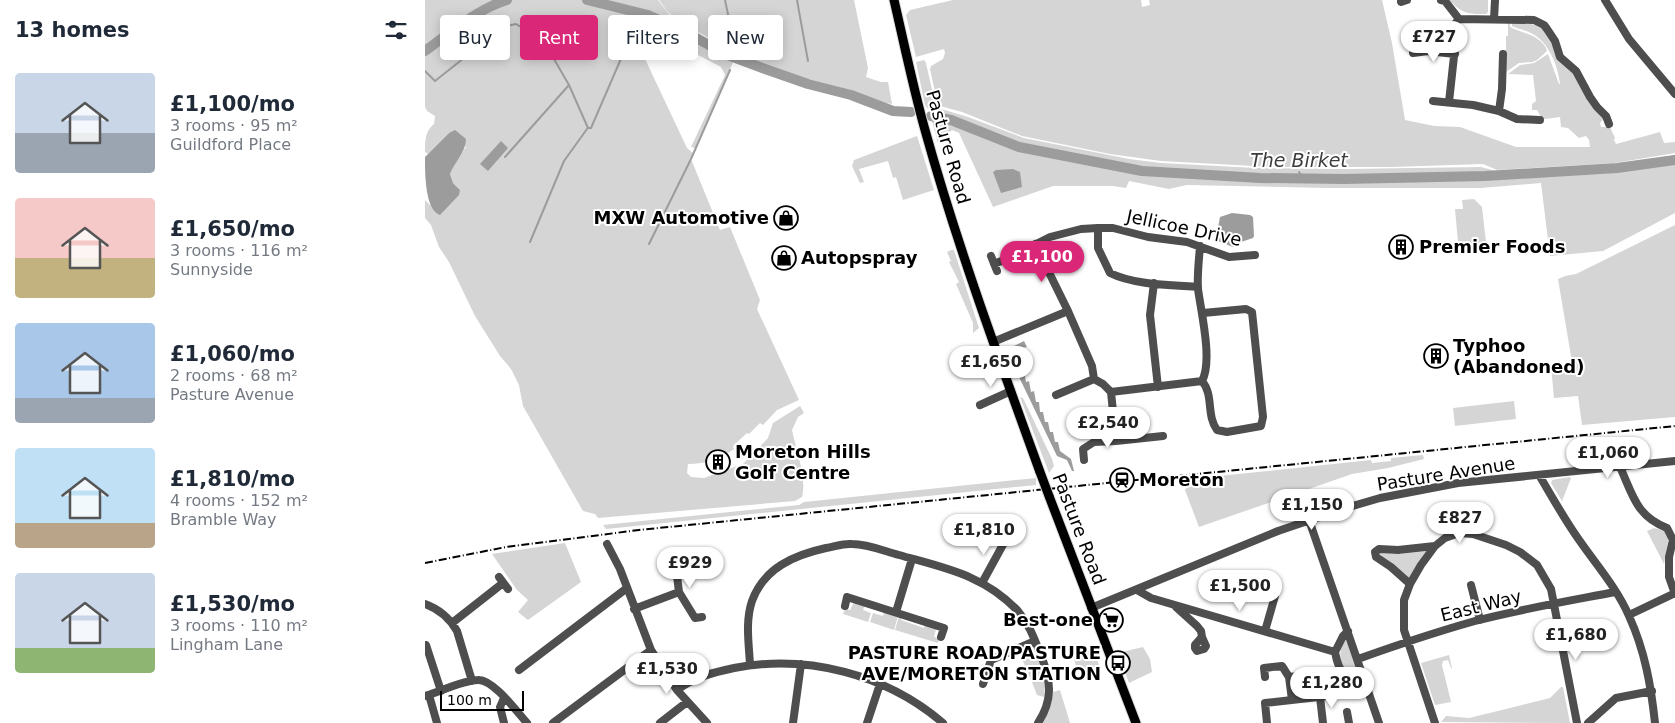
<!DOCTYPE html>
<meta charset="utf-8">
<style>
body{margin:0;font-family:"DejaVu Sans",sans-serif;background:#f6f6f7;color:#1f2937;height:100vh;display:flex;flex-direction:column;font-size:19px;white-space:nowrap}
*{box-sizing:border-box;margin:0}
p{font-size:16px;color:#747a83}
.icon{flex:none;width:28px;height:28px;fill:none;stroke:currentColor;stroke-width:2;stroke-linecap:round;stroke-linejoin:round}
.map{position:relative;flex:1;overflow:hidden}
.panel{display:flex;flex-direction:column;background:#fff;width:425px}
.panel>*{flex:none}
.hud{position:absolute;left:15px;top:15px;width:475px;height:45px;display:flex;gap:10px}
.scale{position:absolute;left:15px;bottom:12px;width:84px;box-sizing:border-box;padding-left:5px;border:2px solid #000;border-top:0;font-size:14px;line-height:18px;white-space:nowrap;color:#000;-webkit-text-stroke:4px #fff;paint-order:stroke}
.price{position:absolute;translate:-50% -42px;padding:0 11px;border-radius:18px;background:#fff;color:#222;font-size:16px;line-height:32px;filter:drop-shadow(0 1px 2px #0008)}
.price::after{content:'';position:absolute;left:50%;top:30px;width:15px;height:11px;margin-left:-8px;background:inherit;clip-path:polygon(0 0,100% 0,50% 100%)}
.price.current{background:#db2777;color:#fff}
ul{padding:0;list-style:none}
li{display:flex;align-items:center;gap:15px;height:125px;padding:0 15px}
li span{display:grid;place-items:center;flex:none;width:140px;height:100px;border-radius:5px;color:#555}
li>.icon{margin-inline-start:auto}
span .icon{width:60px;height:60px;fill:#fffc;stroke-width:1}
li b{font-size:21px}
h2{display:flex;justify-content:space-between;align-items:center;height:60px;padding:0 15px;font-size:21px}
.tag{padding:0 18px;border-radius:5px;background:#fff;box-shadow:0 2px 12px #0003;font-size:18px;line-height:45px}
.tag.current{background:#db2777;color:#fff}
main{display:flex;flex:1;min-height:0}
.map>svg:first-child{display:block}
.green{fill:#d5d5d5}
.water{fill:#9c9c9c}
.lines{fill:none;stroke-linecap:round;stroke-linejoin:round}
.stream{stroke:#9c9c9c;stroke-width:2}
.river{stroke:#9c9c9c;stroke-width:10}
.major-casing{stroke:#dbdbdb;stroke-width:11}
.minor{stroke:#4e4e4e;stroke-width:8}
.major{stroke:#000;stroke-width:9}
.rail{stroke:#000;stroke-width:2;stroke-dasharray:8 2.5 1 2.5;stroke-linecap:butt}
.major-bridge-casing{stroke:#dbdbdb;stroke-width:11;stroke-linecap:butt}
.major-bridge{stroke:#000;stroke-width:9}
.labels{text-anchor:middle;stroke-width:4;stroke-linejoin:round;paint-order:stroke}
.street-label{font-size:18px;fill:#000;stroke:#fff}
.poi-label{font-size:18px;font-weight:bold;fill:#000;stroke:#fff;text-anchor:start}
.water-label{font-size:19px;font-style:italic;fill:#3d3d3d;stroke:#fff}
</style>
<main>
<section class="panel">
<h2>13 homes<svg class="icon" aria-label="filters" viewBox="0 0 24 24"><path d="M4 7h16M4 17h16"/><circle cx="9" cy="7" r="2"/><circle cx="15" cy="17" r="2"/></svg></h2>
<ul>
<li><span style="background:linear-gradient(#c9d6e8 60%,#9aa5b1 0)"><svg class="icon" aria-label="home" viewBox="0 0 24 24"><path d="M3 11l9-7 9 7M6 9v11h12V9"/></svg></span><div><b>£1,100/mo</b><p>3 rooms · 95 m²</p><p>Guildford Place</p></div></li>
<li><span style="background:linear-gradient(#f6c9c9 60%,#c2b280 0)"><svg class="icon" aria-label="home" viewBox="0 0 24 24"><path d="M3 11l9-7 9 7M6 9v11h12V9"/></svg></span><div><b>£1,650/mo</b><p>3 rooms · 116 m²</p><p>Sunnyside</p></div></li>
<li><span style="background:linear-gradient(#a9c7e8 75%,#9aa5b1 0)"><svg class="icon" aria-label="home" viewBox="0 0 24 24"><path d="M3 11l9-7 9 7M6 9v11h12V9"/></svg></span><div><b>£1,060/mo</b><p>2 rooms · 68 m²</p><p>Pasture Avenue</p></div></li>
<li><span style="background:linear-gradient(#bfe0f5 75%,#b9a48a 0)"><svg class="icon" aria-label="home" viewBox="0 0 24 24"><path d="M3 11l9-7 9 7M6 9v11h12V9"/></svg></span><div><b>£1,810/mo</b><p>4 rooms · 152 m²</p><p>Bramble Way</p></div></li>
<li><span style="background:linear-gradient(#c9d6e8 75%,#8fb573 0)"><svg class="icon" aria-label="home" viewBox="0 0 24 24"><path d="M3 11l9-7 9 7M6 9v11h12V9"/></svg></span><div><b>£1,530/mo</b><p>3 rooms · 110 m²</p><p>Lingham Lane</p></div></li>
</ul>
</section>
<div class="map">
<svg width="1250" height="723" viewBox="0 0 1250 723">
<rect width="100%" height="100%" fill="#fff"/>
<path class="green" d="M0,0H75L27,28L0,49Z
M82,0H162L184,4L223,15L310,58L270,148L266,147L300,75L296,67L227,31L217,32L213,37V44L262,148L268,153L266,159L295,230L305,227L335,300L332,309L374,400L352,410L338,425L335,423L324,434L322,433L308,446L309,449C296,459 280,464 263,464L262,473L266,477L279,478L318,464L343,438L348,423L375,406L379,413L373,417L367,430C371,450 382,478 377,497L370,501L173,518L170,514L158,511L98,406L94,385L86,369L75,356L50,316L24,262L14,247L6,225L0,218V200L5,205L35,190L28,183L25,174L28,165L41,147L24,133L3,154L0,152C0,140 0,131 9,124L10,116L2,111L0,107V51C25,33 52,9 82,0Z
M174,0H233L247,18L283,39L307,51L250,19L242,11L234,0H429L443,68L441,77L456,82H463L467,104L455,102L414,87L360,73L300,50L232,15Z
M528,0H716L717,7L725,5L724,0H957L967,43L980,120L1009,126L1035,127L1091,147H1165L1164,140L1161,136L1154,138L1143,128L1136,127L1135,117L1120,119L1116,117L1112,110H1107V104L1111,101L1108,75L1083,74L1095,65L1109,63L1123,54L1134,84H1135C1133,65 1123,41 1106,33C1100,30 1093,29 1087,26V23C1103,23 1121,23 1127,41C1128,46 1128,51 1131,56C1135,64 1145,68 1151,75C1156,81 1158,90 1161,97L1163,98L1179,118L1175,123L1176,127H1185L1190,138L1189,140L1191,144L1235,132L1239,143L1250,142V153L1190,163L1072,170L1058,164L967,167H848L736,161L685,154L597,136L537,112L515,106L512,101L505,69L506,66L518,59L520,53L519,49L491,57L481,15L485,10Z
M1024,0H1063V12L1061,14C1042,14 1038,14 1024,0Z
M1085,22V27C1097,33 1118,36 1122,51L1112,60L1107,62L1094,63L1081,72V36H1083V23Z
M499,60L501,63L510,103L508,106L503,109L500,105L491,62Z
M513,108L543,117L599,138L704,159L736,163L831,168L923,169L1056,167L1071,171L1190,165L1250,155V213L1178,251L1125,256L1116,183L1056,188H902L762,185L744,189L704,181L701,188L688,186H628L568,207L534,133L527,130L513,143L504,111Z
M492,136L509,190L478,200L471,177L468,178L463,161L434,169L439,182L435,183L427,166L429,160Z
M1049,199L1057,207L1061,242L1058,248L1041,249L1037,246V242H1033L1030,209H1038L1037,200Z
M1250,225V417L1157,425L1153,396L1129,398L1126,366L1147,362L1133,279L1140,276L1151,274Z
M526,250H529L554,328L548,333V323L531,284L534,282L524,262L526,261L522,252Z
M595,397L598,398L627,459L629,466L624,473Z
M1089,401L1091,419L1030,426L1028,408Z
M998,455L999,459L963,468L927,474L774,527L760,490L766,479L946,460L947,463L966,461V458Z
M1144,477L1146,478L1137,501L1126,483L1127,480Z
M611,478V485L181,529L178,525L374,505L379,502Z
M1229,528L1241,531L1244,537L1239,564L1222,531Z
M140,543L156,582L103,620L93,612L103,600L92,590L67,554Z
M1002,551L985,579L954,557L955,553L974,554Z
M429,602L440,605L438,610L446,613L443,622L418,614L420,609L425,610Z
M459,611L473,616L469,630L445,622L448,613L458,616Z
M474,616L477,617L476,620L499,628L500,624L511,629L509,637L514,638L513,643L470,630Z
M920,639H922L935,679L934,680C914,675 911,655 920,639Z
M673,646L676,655L672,657L675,670L658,676L655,668L651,667L649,658H647L646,655Z
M718,647L725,659L727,672L704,683L693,653Z
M603,648L610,650L616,665L602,671L594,651Z
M1024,655L1027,668H1026L1023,660L1018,661L1017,665L1026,702L1010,705L996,663Z
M616,667L620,681L619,697L612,695L603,672Z
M1136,687H1138L1145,723L1016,722L1021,716L1044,718L1085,708L1125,698Z
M635,690L645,723H618L624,709L628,692Z"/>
<path class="water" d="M30,130L41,139C41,152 30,161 25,174L28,183L35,190L34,195L15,215C0,210 0,174 0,157L24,133Z
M76,141L83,148L63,171L55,164Z
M588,169L595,172L597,187L576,193L568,172L571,170Z
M807,213L825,215L828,217L829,236L828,238L816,242L814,247H808L793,241L791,238L795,217Z
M599,341L602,347L589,350L591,361H595L596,371H599L601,382L604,381L606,392L609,391L611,402H614L615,412H618L620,422H623L625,432H628L630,442H633L635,451L646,459L649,471H647L642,460L632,456L581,350Z"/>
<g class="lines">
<path class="stream" d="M300,0L309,43
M372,0L383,61
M0,71L10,81L78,27L91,24L118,40L144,85L163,128H166L211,24
M80,157L144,85
M874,172L879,179
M105,242L139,161L162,129
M224,244L266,159L305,70"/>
<path class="river" d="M162,0L223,15L257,30L300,54L340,69L383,84L426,95L468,111L486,112
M0,51C25,33 52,9 82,0
M506,116L526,120L594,147L717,171L835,178L919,179L1060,176L1192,168L1250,160"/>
<g class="major-casing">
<path id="major" d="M469,0C479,43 488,87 500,130C532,245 574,359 615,472
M624,496L711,723"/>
</g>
<path class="minor" d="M1016,0L1020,1L1034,19L1109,20L1119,25L1122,29L1130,41L1135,57L1151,71L1165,97L1172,107L1181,116L1184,124
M1180,0L1204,39L1250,94
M976,2L982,0
M1069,19L1070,0
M988,53L1003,51L1030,54
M1008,101L1048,105L1074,111L1092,119L1115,120
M1024,102L1030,47L1028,37L1029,25L1034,19
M1074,111L1077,89L1078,54
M673,228V248L685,273C709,285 746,285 773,287
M610,244L643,311L667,366L669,379L678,384L686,392L777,381
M775,246C774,260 772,275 773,289C776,312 788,361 777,381
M566,256L572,271
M569,264L584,258L625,237L656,229L673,228H688L723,237L762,242L804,257L830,255
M729,283L725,315L733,387
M568,342L643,311
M777,381C789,395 781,415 792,430L802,432L836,426L838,417L827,312L821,309L778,313
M686,392L691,441L738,436
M631,395L669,379
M555,405L586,391
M659,460L658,449L669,442L691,441
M1195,467C1208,495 1211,516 1242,528L1248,540L1244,557V577L1250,594
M1114,475C1126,495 1137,515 1150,534C1168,561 1191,586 1204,616C1220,651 1226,686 1230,723
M884,520L954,723
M182,544L195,569L226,650L252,690L282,723
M256,559L250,560L254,592L270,618L277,617
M74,577L83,589
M557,583L580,541
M985,584L966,567L951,557L950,552L954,549L973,550L1010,546
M1046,585L1055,620
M712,590L726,598L910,652
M0,604C14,609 24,617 32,631L47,681
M420,606L422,597L519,628L516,637
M751,607L772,626L776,631L777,637L770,645V648L772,651L779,649L781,646L777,637
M666,608L853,531L924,507L955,498L1033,483L1250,461
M209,609L254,592
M471,612L487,559
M1204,615L1250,593
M27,623L78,583
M840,631L850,596
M923,631L918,636L910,652C914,675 922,681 943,688
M1,645L16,691
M933,659C972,645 1011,632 1050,621C1096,609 1143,601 1190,592
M325,665C324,644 320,622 327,601C339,568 369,555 401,548C409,547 418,543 427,544C443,544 459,551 474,555C520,568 559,575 593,611C605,625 610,641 617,658C626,682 628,700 613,723
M94,670L202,588
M840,677L839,668L857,666L864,677L867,700
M864,677L884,675
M558,684L566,660L610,641
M252,690C269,677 290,672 309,668C382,654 461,674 518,723
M4,695L12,723
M0,696C14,692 39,680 53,680C68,679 92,712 102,723
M895,697L898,723
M922,712L924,723
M79,723L75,707L79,698
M128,723L226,650
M235,723L262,702
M368,723L376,664
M442,723L455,684
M842,723L840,703L902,696L919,675
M1010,723L979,630V600L985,584L996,565L1010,546L1020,538L1034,533L1048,534L1081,545L1095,552L1112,565L1126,589L1152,723
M1163,723L1191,698L1227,691"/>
<use href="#major" class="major"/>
<path class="rail" d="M0,563L81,547L214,530L1250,426"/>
<g class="major-bridge-casing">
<path id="major-bridge" d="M615,472L624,496"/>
</g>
<use href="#major-bridge" class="major-bridge"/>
</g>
<defs>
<g id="shop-ring" transform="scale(1.25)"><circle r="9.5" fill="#fff" stroke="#000" stroke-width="1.5"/><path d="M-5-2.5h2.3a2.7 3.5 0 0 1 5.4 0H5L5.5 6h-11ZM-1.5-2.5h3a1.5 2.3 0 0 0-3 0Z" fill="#000"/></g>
<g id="building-ring" transform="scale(1.25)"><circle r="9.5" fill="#fff" stroke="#000" stroke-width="1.5"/><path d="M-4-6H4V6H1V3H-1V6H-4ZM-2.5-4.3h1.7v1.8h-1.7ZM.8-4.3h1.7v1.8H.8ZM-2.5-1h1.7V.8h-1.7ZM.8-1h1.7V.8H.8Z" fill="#000"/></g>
<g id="station-ring" transform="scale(1.25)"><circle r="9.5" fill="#fff" stroke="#000" stroke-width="1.5"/><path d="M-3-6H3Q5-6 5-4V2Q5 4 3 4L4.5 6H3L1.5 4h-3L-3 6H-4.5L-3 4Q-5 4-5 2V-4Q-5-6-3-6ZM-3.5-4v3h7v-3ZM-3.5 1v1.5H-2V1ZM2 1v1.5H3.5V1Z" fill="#000"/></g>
<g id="supermarket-ring" transform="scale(1.25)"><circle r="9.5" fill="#fff" stroke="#000" stroke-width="1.5"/><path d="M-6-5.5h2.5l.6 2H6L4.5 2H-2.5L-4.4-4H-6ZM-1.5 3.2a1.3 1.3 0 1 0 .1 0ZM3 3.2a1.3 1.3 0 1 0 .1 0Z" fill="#000"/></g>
<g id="bus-ring" transform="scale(1.25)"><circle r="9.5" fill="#fff" stroke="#000" stroke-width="1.5"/><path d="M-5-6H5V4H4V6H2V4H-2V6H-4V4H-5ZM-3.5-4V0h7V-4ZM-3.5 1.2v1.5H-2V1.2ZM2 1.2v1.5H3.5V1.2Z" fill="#000"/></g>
</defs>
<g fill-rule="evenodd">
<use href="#shop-ring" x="361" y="218"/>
<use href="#building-ring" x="976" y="247"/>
<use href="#shop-ring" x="359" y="258"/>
<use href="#building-ring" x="1011" y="356"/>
<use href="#building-ring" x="293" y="462"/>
<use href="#station-ring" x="697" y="480"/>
<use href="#supermarket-ring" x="686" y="620"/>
<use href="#bus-ring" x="693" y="663"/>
</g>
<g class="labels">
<g class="street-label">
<text transform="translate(523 147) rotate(74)" y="6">Pasture Road</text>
<text transform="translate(759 228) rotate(12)" y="6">Jellicoe Drive</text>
<text transform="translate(1021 474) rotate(-9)" y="6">Pasture Avenue</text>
<text transform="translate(654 529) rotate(69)" y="6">Pasture Road</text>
<text transform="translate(1056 606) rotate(-14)" y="6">East Way</text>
</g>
<g class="poi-label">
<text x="344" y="224" text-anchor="end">MXW Automotive</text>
<text x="994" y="253">Premier Foods</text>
<text x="376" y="264">Autopspray</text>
<text x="1028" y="352">Typhoo<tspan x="1028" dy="21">(Abandoned)</tspan></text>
<text x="310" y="458">Moreton Hills<tspan x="310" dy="21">Golf Centre</tspan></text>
<text x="714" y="486">Moreton</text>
<text x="668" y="626" text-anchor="end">Best-one</text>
<text x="676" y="659" text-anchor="end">PASTURE ROAD/PASTURE<tspan x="676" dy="21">AVE/MORETON STATION</tspan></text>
</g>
<g class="water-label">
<text x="874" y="167">The Birket</text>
</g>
</g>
</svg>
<div class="scale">100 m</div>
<b class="price" style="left:1009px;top:63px">£727</b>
<b class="price current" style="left:617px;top:283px">£1,100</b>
<b class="price" style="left:566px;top:388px">£1,650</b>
<b class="price" style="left:683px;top:449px">£2,540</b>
<b class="price" style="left:1183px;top:479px">£1,060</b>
<b class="price" style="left:887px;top:531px">£1,150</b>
<b class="price" style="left:1035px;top:544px">£827</b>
<b class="price" style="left:559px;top:556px">£1,810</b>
<b class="price" style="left:265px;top:589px">£929</b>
<b class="price" style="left:815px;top:612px">£1,500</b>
<b class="price" style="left:1151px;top:661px">£1,680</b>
<b class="price" style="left:242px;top:695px">£1,530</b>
<b class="price" style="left:907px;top:709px">£1,280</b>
<div class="hud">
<a class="tag">Buy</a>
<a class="tag current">Rent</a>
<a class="tag">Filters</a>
<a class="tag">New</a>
</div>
</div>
</main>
